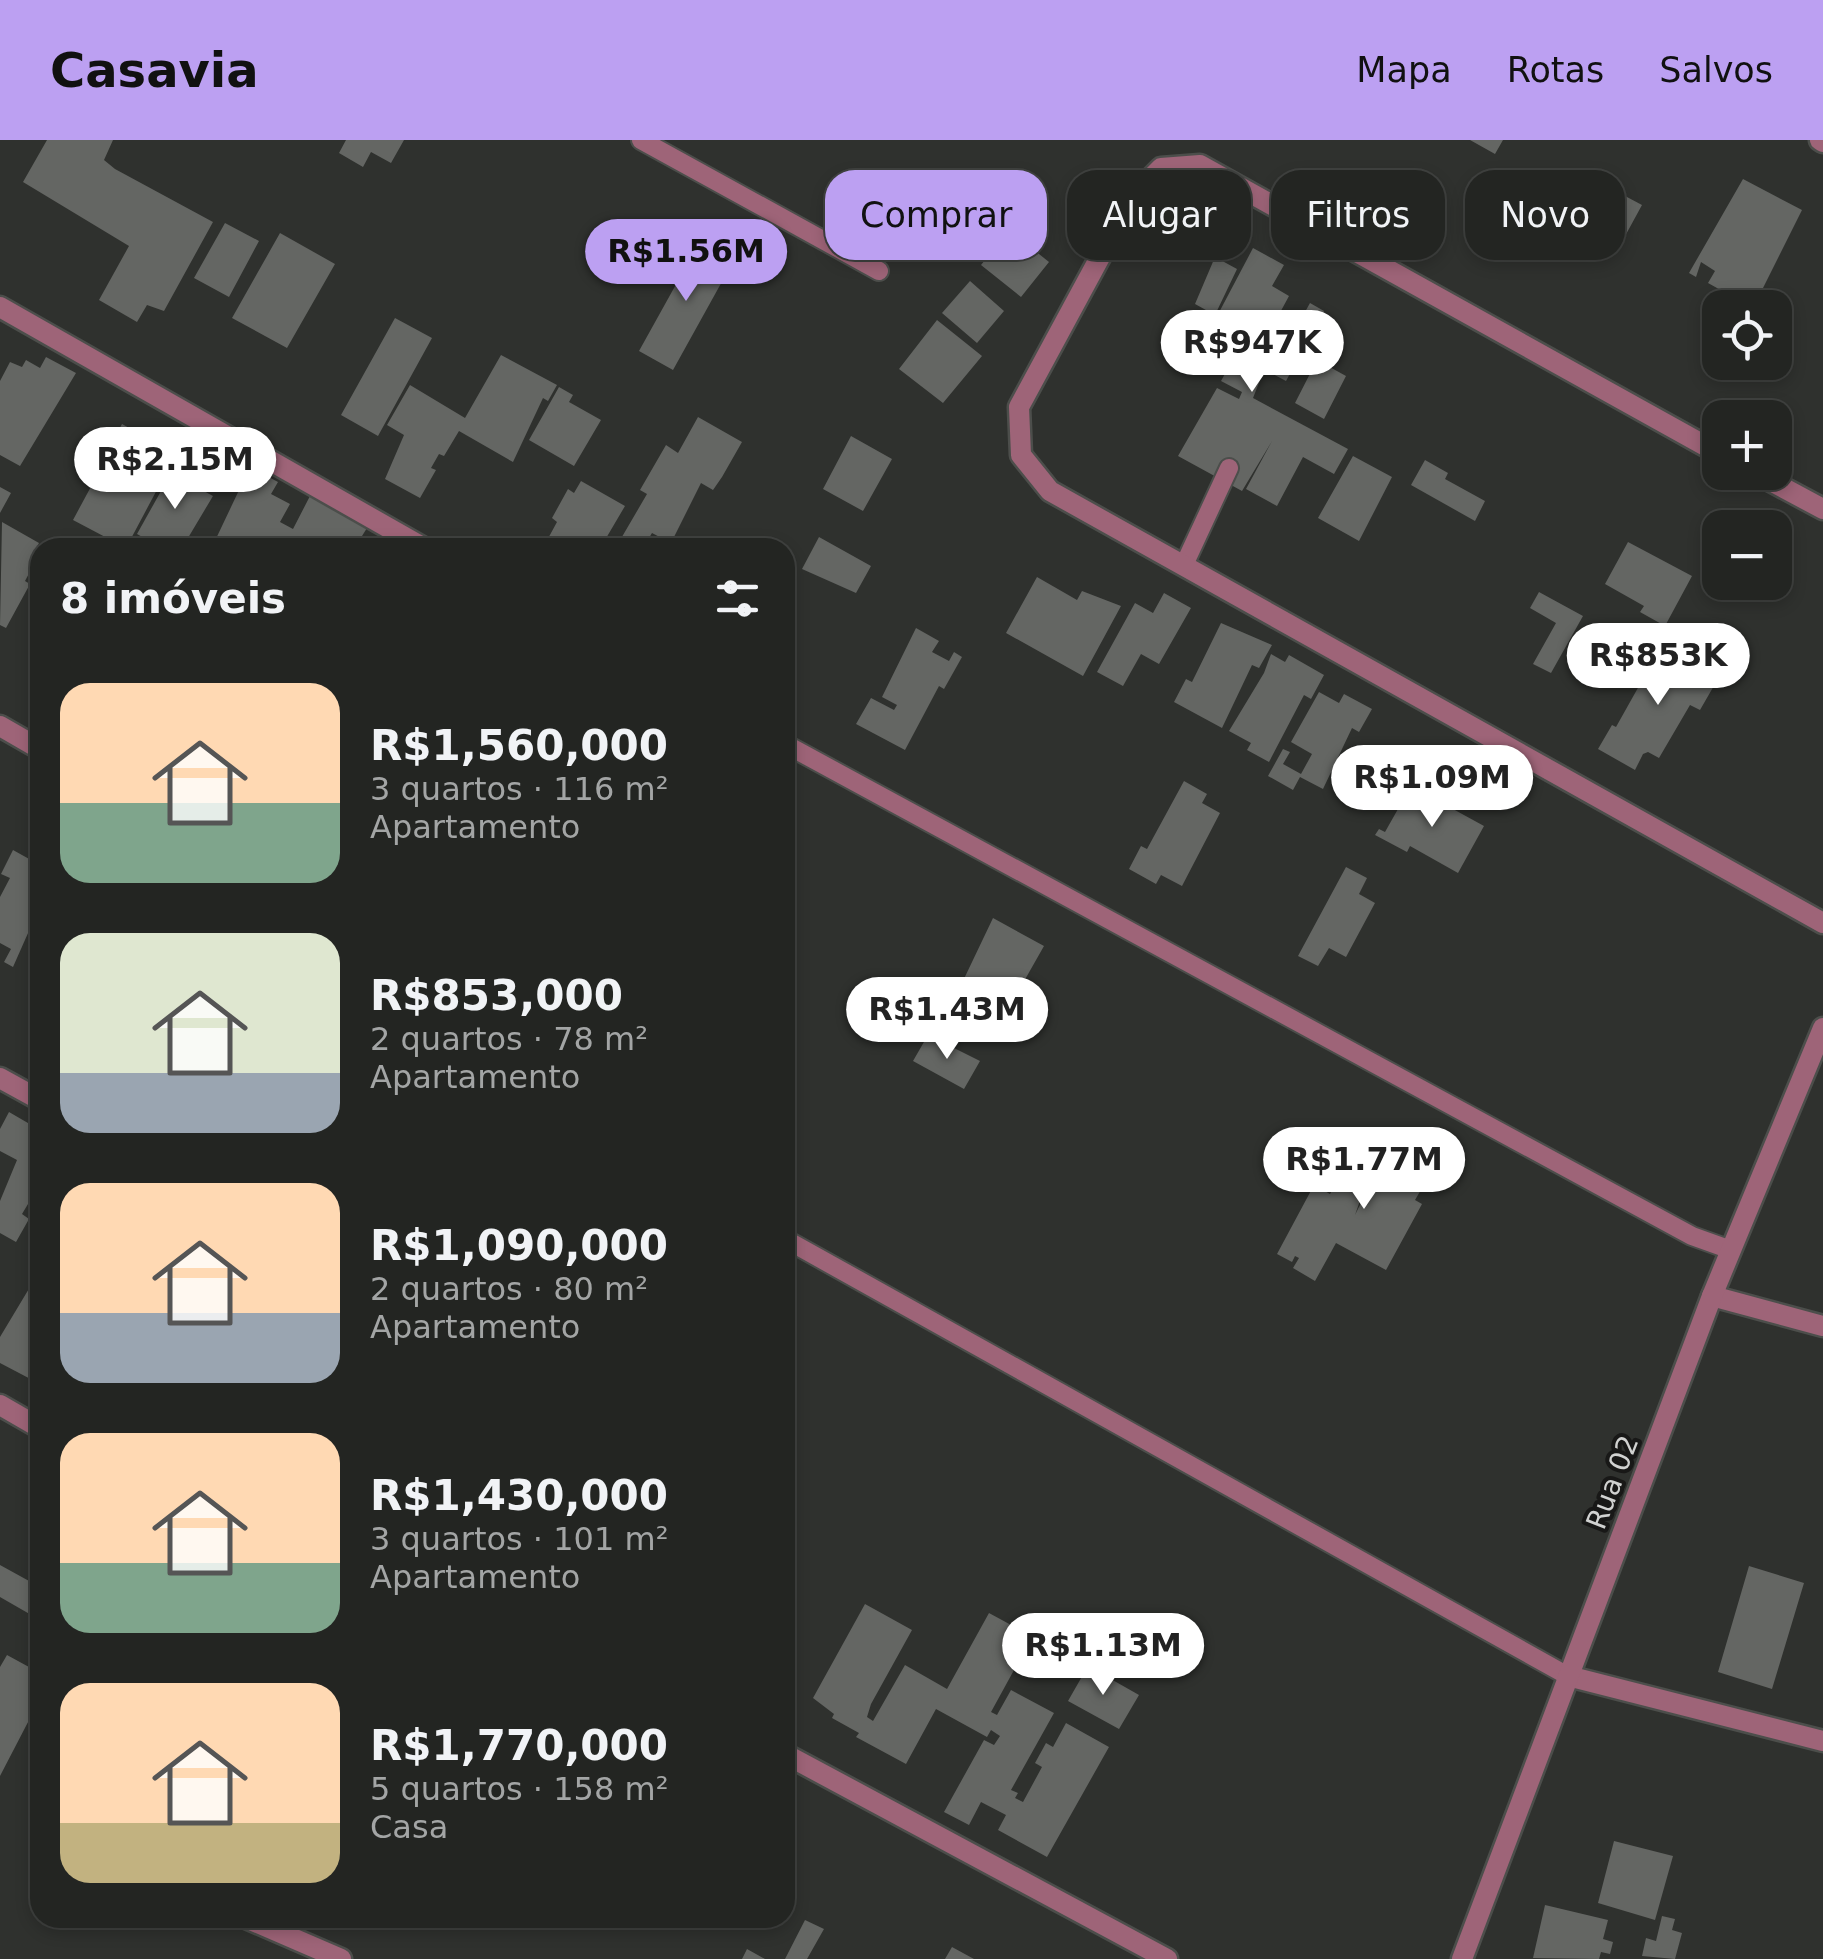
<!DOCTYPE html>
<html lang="pt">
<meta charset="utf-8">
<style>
body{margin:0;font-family:"DejaVu Sans",sans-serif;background:#2f312f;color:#f1f3f6;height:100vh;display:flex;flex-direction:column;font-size:38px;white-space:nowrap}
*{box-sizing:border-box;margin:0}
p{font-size:32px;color:#a3a5a5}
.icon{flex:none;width:55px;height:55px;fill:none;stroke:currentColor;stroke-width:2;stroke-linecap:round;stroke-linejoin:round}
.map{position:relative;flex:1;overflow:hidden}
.drawer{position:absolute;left:30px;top:398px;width:765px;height:1390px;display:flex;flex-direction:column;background:#232522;border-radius:30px;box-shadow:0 5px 15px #0003,0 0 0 2px #404240}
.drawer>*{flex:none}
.hud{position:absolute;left:825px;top:30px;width:848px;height:90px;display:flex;gap:20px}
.controls{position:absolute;left:1702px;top:150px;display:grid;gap:20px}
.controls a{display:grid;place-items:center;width:90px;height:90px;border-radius:20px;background:#232522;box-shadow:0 5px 15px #0003,0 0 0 2px #404240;font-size:50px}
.price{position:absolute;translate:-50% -85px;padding:0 22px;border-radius:35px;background:#fff;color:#222;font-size:32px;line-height:65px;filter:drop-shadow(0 2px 5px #0008)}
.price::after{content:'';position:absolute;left:50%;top:60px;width:30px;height:22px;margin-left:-15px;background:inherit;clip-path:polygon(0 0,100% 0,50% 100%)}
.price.on{background:#bca0f2;color:#111}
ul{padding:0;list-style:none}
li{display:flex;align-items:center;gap:30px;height:250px;padding:0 30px}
li span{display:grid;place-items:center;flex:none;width:280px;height:200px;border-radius:30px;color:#555}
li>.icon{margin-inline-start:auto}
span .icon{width:120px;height:120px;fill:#fffc;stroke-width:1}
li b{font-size:42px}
h2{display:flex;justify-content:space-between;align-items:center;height:120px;padding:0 30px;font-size:42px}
.pill{padding:0 35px;border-radius:30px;background:#232522;box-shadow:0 5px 15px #0003,0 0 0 2px #404240;font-size:35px;line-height:90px}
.pill.on{background:#bca0f2;color:#111}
header{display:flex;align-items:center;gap:60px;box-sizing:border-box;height:140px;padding:0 50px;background:#bca0f2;color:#111}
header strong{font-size:48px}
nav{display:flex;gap:55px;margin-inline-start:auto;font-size:35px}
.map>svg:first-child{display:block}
.building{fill:#646663;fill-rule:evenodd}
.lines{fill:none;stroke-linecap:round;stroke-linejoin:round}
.service-casing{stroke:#4c4e4b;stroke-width:22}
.minor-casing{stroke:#4c4e4b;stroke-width:25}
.tertiary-casing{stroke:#4c4e4b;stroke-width:25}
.service{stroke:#9e6478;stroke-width:18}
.minor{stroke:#9e6478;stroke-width:20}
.tertiary{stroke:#9e6478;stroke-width:20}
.labels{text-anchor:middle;stroke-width:8;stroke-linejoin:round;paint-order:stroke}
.street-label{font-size:28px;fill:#d1d2d1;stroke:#181817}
</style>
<header>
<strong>Casavia</strong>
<nav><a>Mapa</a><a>Rotas</a><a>Salvos</a></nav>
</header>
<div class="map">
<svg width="1823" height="1819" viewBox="0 0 1823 1819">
<rect width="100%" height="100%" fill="#2f312e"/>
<path class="building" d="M47,0H113L104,20L115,29L213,82L164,171L147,165L137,182L99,160L129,106L23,42Z
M346,0H404L391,23L371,12L363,27L339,13Z
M1470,0H1503L1495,14Z
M1743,39L1802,70L1753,168L1708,143L1715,131L1701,122L1696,137L1689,133Z
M1595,40L1642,65L1624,98L1577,72Z
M225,83L259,101L229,157L194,138Z
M1009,90L1049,122L1021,157L981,125Z
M280,93L335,124L287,208L232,178Z
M696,94L723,109L716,122L729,129L673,230L639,211L689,121L683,118Z
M1253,108L1284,125L1272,146L1289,156L1276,180L1291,189L1264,230L1253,258L1348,309L1334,334L1303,317L1277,366L1246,349L1272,301L1242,351L1178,316L1217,248L1239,259L1242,252L1221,241L1226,232L1216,226L1211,235L1188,224L1199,205L1217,220L1223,209L1205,199ZM1247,192L1250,193L1230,229L1228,228Z
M1215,117L1237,129L1215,175L1195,164Z
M970,141L1004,171L977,203L942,173Z
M1310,163L1324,171L1286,241L1271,233Z
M395,178L432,198L378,296L341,275Z
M937,180L982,216L943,263L899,229Z
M501,215L557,245L548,261L543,258L513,322L459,291L444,316L439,314L431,328L436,330L420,358L385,339L404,295L387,285L410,245L465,278Z
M46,217L76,233L20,326L0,315V241L10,222L22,227L26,220L40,228Z
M1317,220L1346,236L1324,279L1295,263Z
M559,247L573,255L569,262L601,280L574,326L529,300Z
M698,277L742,302L722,337L713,350L701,343L671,403L652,393L643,408L619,402L647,354L640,350L666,305L678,313Z
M122,284L176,314L126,408L73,380L94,341L101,344L116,317L107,311Z
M851,296L892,319L863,371L823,349Z
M1353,316L1392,337L1359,401L1318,378Z
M1425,320L1448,333L1445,339L1485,361L1475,381L1411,345Z
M175,326L195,337L191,344L213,356L182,408H162L137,394Z
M250,327L278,342L271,354L290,364L280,382L293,389L310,356L367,388L362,396L383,408H205L208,402L213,405Z
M581,341L625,366L605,400L610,403L607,408H550L545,404L557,382L552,378L568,349L574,353Z
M0,347L11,353L0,373Z
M2,382L39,403L29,421L34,424L25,441L30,444L6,488L0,485Z
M819,397L871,426L856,453L802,429Z
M1628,402L1692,436L1665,486L1640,472L1644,466L1605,444Z
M1037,437L1077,460L1082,451L1121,466L1083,536L1006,493Z
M1539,452L1583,476L1551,533L1533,524L1556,483L1530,468Z
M1164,453L1191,468L1159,524L1141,514L1123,546L1097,532L1135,463L1153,473Z
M1221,483L1272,505L1259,528L1252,525L1222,588L1174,562L1186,539L1192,542Z
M916,488L939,501L932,512L949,521L954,512L962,517L944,549L939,546L905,610L856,584L871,558L894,570L897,565L882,557Z
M1662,505L1719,537L1700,570L1690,565L1659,618L1648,612L1643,614L1635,630L1598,609L1612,585L1616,587Z
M1271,514L1285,522L1289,515L1324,535L1311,559L1304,555L1269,622L1247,610L1251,603L1229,591L1264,533Z
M1319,552L1339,563L1344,554L1372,569L1359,592L1352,588L1323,649L1300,637L1293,650L1268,636L1283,609L1290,612L1283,624L1301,634L1312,614L1291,602Z
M1184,641L1207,654L1202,663L1220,673L1182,746L1161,735L1156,744L1129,729L1141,706L1147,709Z
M1411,646L1484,686L1458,733L1410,706L1407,712L1375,695L1379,689L1385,692Z
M13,710L40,725V766L13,827L4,822L11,809L0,803V757L10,738L1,734Z
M1346,727L1367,738L1359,754L1375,763L1346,817L1329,808L1318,826L1298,816Z
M993,778L1044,806L1023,843L1016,839L1007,856L1014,860L1001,883L980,871L986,860L962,843Z
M928,895L980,921L964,949L913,921Z
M9,972L40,990V1044L22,1074L29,1079L16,1102L0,1093V1061L17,1020L0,1011V989Z
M1395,994L1447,1019L1432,1047L1425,1043L1415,1060L1422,1064L1386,1130L1336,1103L1315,1141L1293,1128L1299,1118L1295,1116L1292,1122L1277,1114L1314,1045L1330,1054L1337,1042L1362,1055L1355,1075Z
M33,1142L40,1146V1244L0,1223V1197Z
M0,1425L40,1447V1480L0,1457Z
M1749,1426L1804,1443L1772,1549L1718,1532Z
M865,1464L912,1490L871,1564L867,1577L873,1581L905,1525L947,1549L989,1473L1039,1500L1027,1522L1020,1519L991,1572L997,1575L1011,1550L1054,1573L1011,1650L1018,1653L1015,1658L1023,1662L1042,1627L1035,1623L1046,1603L1053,1607L1066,1583L1109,1607L1047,1717L998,1690L1006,1675L981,1662L969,1685L944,1672L984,1600L994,1605L1000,1596L991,1590L987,1597L936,1569L906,1624L856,1597L859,1593L832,1578L834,1574L813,1558Z
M7,1515L40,1533V1559L0,1636V1527Z
M1088,1526L1139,1555L1119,1589L1068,1561Z
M1614,1701L1673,1716L1655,1780L1598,1763Z
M1545,1765L1608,1780L1603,1799L1613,1802L1610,1814L1601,1812L1599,1819L1533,1818Z
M1662,1776L1675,1779L1672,1790L1682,1793L1675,1819L1642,1816L1646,1798L1656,1801Z
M805,1780L824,1789L807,1819H785Z
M952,1807L974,1819H945Z
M747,1809L765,1819H742Z"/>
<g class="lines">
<g class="service-casing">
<path id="service" d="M641,0L879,131
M1184,425L1229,328
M785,604L1692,1096L1731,1110
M785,1099L1568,1536"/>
</g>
<g class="minor-casing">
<path id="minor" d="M1820,0L1823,2
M0,167L424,408
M1720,314L1200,25L1161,28L1133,56L1019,267L1021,315L1050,351L1823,783
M1754,332L1823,369
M0,586L40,609
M0,938L40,960
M1712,1156L1823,1186
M0,1265L40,1288
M1568,1536L1823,1601
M785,1614L1167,1819
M246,1778L341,1819"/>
</g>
<g class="tertiary-casing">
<path id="tertiary" d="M1462,1819L1712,1156L1823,888"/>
</g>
<use href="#service" class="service"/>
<use href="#minor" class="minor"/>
<use href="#tertiary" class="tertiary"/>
</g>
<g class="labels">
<g class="street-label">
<text transform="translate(1612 1342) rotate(-69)" y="10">Rua 02</text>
</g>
</g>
</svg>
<div class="controls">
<a><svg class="icon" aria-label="locate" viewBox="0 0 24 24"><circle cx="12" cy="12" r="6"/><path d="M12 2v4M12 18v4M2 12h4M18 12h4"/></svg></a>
<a>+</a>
<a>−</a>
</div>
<b class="price on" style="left:686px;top:164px">R$1.56M</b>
<b class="price" style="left:1252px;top:255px">R$947K</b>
<b class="price" style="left:175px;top:372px">R$2.15M</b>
<b class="price" style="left:1658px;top:568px">R$853K</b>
<b class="price" style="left:1432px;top:690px">R$1.09M</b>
<b class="price" style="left:947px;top:922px">R$1.43M</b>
<b class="price" style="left:1364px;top:1072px">R$1.77M</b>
<b class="price" style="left:1103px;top:1558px">R$1.13M</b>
<div class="hud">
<a class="pill on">Comprar</a>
<a class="pill">Alugar</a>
<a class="pill">Filtros</a>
<a class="pill">Novo</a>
</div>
<section class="drawer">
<h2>8 imóveis<svg class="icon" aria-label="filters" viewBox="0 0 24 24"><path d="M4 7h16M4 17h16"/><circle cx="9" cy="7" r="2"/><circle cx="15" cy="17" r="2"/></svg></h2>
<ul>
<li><span style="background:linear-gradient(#ffd9b3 60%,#7fa58c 0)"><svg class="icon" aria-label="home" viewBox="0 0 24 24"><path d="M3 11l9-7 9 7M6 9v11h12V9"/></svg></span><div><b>R$1,560,000</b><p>3 quartos · 116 m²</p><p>Apartamento</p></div></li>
<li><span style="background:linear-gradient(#dfe7d0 70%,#9aa5b1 0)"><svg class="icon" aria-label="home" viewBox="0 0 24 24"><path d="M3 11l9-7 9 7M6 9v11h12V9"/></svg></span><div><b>R$853,000</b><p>2 quartos · 78 m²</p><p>Apartamento</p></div></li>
<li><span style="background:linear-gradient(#ffd9b3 65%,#9aa5b1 0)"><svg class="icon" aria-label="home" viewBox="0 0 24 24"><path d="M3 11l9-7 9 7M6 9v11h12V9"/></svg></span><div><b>R$1,090,000</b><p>2 quartos · 80 m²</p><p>Apartamento</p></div></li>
<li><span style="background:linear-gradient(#ffd9b3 65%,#7fa58c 0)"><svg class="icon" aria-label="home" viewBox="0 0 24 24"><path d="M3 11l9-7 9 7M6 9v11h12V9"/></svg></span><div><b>R$1,430,000</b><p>3 quartos · 101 m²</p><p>Apartamento</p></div></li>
<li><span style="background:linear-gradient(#ffd9b3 70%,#c2b280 0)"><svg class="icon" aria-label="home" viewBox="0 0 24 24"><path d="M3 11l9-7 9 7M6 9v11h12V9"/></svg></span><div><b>R$1,770,000</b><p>5 quartos · 158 m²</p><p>Casa</p></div></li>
</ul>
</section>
</div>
